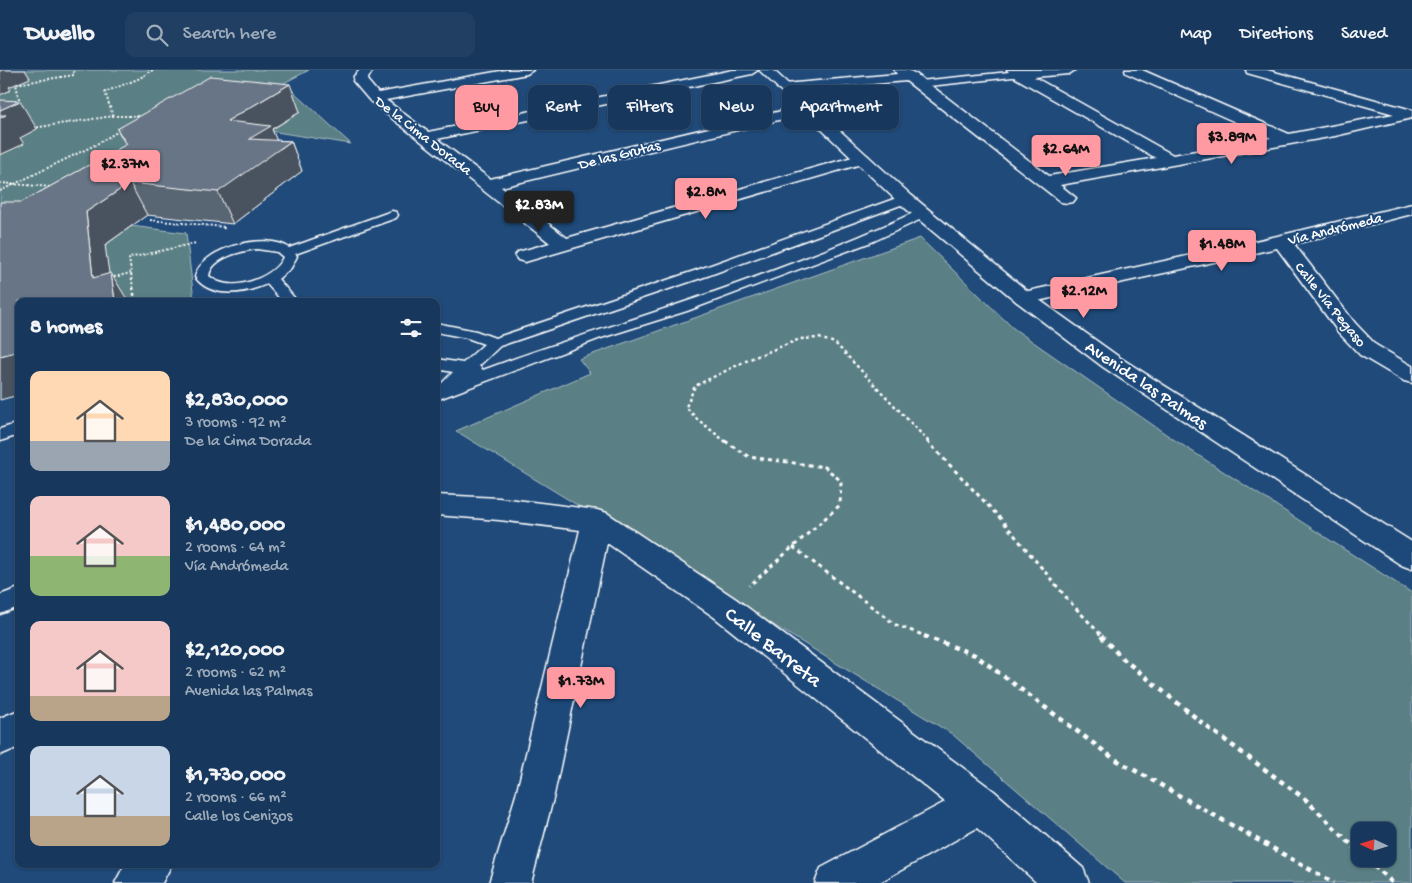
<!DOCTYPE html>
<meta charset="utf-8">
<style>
body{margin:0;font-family:"Gochi Hand",sans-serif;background:#203f62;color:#f1f3f6;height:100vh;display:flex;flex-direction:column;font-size:19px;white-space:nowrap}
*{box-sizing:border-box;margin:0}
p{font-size:16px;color:#9eacbb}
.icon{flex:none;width:28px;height:28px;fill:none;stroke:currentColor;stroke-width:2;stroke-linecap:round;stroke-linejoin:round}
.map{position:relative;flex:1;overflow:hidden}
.panel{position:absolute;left:15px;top:228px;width:425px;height:570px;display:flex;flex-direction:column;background:#17385c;border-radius:10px;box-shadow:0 1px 4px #0004,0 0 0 1px #365272}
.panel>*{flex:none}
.guide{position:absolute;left:455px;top:15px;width:475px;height:45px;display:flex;gap:10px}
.needle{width:32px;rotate:274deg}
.tools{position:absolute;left:1351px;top:752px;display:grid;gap:10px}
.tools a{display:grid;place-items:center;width:45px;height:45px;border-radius:10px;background:#17385c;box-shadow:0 1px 4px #0004,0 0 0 1px #365272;font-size:25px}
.price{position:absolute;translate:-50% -42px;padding:0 11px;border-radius:5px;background:#ff9aa2;color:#111;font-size:16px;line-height:32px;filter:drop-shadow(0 1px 2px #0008)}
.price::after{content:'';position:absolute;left:50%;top:30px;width:15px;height:11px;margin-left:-8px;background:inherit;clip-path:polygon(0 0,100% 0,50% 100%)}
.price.current{background:#222;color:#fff}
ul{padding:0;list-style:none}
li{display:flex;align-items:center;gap:15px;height:125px;padding:0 15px}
li span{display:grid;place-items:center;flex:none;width:140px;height:100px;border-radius:10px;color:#555}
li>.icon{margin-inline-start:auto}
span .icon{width:60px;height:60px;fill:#fffc;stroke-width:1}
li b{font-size:21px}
h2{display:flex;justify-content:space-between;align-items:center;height:60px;padding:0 15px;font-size:21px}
.chip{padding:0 18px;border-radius:10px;background:#17385c;box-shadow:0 1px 4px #0004,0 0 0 1px #365272;font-size:18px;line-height:45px}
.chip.current{background:#ff9aa2;color:#111}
header{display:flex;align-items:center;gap:30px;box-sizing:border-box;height:70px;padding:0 25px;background:#17385c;border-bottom:1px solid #365272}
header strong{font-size:24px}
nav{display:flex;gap:28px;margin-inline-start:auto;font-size:18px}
.search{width:350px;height:45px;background:#203f62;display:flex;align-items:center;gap:12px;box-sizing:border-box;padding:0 18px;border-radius:10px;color:#9eacbb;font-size:19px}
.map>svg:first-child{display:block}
.green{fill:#5a7f84;stroke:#acbfc2;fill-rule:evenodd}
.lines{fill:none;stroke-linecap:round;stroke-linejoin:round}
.service-casing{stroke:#fff;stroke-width:3}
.minor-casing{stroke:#fff;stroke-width:3}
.tertiary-casing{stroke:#fff;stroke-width:3}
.path-far3{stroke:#fff;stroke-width:2;stroke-dasharray:2 2;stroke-linecap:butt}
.path-far2{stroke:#fff;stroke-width:2.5;stroke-dasharray:3 3;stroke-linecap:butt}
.path-far1{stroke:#fff;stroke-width:3;stroke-dasharray:4 4;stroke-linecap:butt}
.path{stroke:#fff;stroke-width:4.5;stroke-dasharray:5 5;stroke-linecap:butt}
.service{fill:#1f4a7a;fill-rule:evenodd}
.minor{fill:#1f4a7a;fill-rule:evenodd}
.tertiary{fill:#1f4a7a;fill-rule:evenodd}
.wall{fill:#596573;stroke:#fff}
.shaded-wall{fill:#48525e;stroke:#fff}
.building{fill:#677586;stroke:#fff}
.labels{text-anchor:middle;stroke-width:4;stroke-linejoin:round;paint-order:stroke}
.far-street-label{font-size:15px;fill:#fff;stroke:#1f4a7a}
.street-label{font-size:18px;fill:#fff;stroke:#1f4a7a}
.near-street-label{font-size:21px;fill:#fff;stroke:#1f4a7a}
</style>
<header>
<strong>Dwello</strong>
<div class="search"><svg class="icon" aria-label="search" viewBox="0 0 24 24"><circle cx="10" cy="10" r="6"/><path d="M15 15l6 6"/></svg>Search here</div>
<nav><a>Map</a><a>Directions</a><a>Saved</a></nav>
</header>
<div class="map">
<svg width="1412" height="813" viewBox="0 0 1412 813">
<rect width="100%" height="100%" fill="#1f4a7a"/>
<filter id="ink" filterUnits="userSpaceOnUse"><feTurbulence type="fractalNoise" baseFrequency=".02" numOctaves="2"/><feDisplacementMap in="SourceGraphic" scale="10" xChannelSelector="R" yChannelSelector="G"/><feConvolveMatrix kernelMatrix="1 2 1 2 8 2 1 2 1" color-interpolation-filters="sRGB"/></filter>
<g filter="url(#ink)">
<path class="green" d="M0,0H309L284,13L351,74L270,61L299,42L0,174Z
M131,156L186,163L194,230L193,231H19L0,217L105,175Z
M920,168L1013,258L1173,369L1412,523V813H1125L952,664L456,361L590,303L579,289ZM1360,761H1388V789H1360Z"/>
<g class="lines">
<g class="service-casing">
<path id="service" d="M1019,1L1023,4L1022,6L920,17L915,14L920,11Z
M905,125L909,126L911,129L909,132L707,206L500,276L479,296L483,300C546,276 612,257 676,235C759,207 841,176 920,140H928L930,143L928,146L874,171L687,241L601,268L436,330V319L453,302L436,299V289L463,293L484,274L467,268L436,262V253L476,261L495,268L697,200Z
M392,141L396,142L398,145L396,148L295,184L297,186L291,198L278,209L297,231H282L267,214C245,224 211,229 195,207C200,178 267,161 289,178ZM257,179L277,182L283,187C275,206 239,220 219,212C216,211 212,208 209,206C212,187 242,181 257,179Z
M19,353V365L0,371V359Z
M19,518V537L0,544V525Z"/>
</g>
<g class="minor-casing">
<path id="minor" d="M360,0H373L367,10L378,23L506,0H533L527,4L386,30L428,62L733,0H758L752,4L437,69L490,109L807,35L812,36L814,39L812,42L501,117L567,168L856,86H868L870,89L868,92L525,192L518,190L515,186L518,182L550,173L370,31L353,11L354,6Z
M894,0H908L916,4L1049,106L1156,88L1014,7L1007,0H1075L1069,4L1034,7L1173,85L1271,68L1126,3L1125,0H1142L1289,64L1394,44L1247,3L1246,0H1267L1412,40V48L1335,66L1060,115L1076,128L1073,132L1067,133L1061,132L906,11L784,22L777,18L784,14L897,4Z
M1412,134V144L1294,174L1355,253L1376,275L1412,296V313L1404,311L1360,285L1339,263L1277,178L1024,234L1017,232L1013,228L1017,224L1024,222L1282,165Z
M436,425L499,428L597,440L607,443L736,529L994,721L1083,798L1089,813H1037L977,758L878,813H815L821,798L945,732L714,547L607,473L554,725L531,813H489L516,725L580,460L499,450L436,445Z
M19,640V677L0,685V648Z
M125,794H172L162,813H115Z"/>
</g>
<g class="tertiary-casing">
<path id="tertiary" d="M759,0H773L911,125L1031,224L1119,287L1412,472V499L1401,495L1103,297L1017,232L899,133Z"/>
</g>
<path class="path-far3" d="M20,33L16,14L74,5L73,0
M113,46L105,22L138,9L153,0
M33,58L113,46H145
M0,113L51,117
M0,121L95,75L122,59
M150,150L225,157L223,159
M110,208L131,203
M133,218L129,188L196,173"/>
<path class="path-far2" d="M133,217L135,231
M726,372L697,349L686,337L695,316L750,289L800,269L819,268L835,273L929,372"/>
<path class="path-far1" d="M725,371L749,387L825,397L841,411L840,435L749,516
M927,371L1000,448L1071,533L1103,567
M793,477L896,555L928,567"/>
<path class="path" d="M924,566L975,585L1113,688L1334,813
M1101,566L1122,588L1206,656L1305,729L1360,783
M1366,789L1393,813"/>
<use href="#service" class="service"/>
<use href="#minor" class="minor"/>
<use href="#tertiary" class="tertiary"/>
</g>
<path class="wall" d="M300,42L272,59L276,70L291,71L302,101L233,154L147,145L105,175L22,132L126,75L117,59Z"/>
<path class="shaded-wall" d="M0,0H25L30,8L9,17L11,20L0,25Z
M290,14L300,42L272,59L280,79L291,71L302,101L233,154L218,122L227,51Z
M20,31L37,59L20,68L24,74L0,85V40Z
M130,113L147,145L105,175L113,231L93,208L86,142Z
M111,203L128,231H115Z
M19,281V325L0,330V286Z"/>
<path class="building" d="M211,6L290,14L227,51L271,56L249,69L291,71L218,122L130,113L86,142L93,208L111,203L115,231H19V281L0,286V132H22L127,74L117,59Z
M0,30L20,31L0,40Z
M0,45H6L0,48Z"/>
</g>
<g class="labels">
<g class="far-street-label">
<text transform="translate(424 65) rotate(38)" y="5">De la Cima Dorada</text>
<text transform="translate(619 84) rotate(-14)" y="5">De las Grutas</text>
<text transform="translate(1335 158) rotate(-14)" y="5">Vía Andrómeda</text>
<text transform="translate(1331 234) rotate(51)" y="5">Calle Vía Pegaso</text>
</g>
<g class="street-label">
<text transform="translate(1147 314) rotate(34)" y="6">Avenida las Palmas</text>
</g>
<g class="near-street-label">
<text transform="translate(774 576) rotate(38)" y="7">Calle Barreta</text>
</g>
</g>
</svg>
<div class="tools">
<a><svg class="needle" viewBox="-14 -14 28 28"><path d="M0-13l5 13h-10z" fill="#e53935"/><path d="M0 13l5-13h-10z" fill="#9eacbb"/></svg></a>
</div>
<b class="price" style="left:1232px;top:95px">$3.89M</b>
<b class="price" style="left:1066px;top:107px">$2.64M</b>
<b class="price" style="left:125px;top:122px">$2.37M</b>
<b class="price" style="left:706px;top:150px">$2.8M</b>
<b class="price current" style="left:539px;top:163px">$2.83M</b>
<b class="price" style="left:1222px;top:202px">$1.48M</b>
<b class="price" style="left:1084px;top:249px">$2.12M</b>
<b class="price" style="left:581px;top:639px">$1.73M</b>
<div class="guide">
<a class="chip current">Buy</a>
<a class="chip">Rent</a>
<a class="chip">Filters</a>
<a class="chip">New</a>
<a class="chip">Apartment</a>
</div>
<section class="panel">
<h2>8 homes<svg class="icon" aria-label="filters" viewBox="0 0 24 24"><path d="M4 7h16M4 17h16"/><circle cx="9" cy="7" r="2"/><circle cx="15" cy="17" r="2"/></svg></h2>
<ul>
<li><span style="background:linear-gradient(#ffd9b3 70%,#9aa5b1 0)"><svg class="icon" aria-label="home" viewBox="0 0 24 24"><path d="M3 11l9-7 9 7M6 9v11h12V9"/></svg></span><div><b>$2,830,000</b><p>3 rooms · 92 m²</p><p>De la Cima Dorada</p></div></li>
<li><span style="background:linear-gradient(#f6c9c9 60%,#8fb573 0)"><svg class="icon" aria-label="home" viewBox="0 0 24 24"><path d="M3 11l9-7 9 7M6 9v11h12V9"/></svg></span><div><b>$1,480,000</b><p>2 rooms · 64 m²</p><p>Vía Andrómeda</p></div></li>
<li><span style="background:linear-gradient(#f6c9c9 75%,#b9a48a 0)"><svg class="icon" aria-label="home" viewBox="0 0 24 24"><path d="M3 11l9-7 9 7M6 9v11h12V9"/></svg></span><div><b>$2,120,000</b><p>2 rooms · 62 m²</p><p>Avenida las Palmas</p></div></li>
<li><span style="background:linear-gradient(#c9d6e8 70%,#b9a48a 0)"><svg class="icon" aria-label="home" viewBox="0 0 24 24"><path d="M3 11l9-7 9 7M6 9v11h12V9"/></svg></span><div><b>$1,730,000</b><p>2 rooms · 66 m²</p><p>Calle los Cenizos</p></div></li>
</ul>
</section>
</div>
